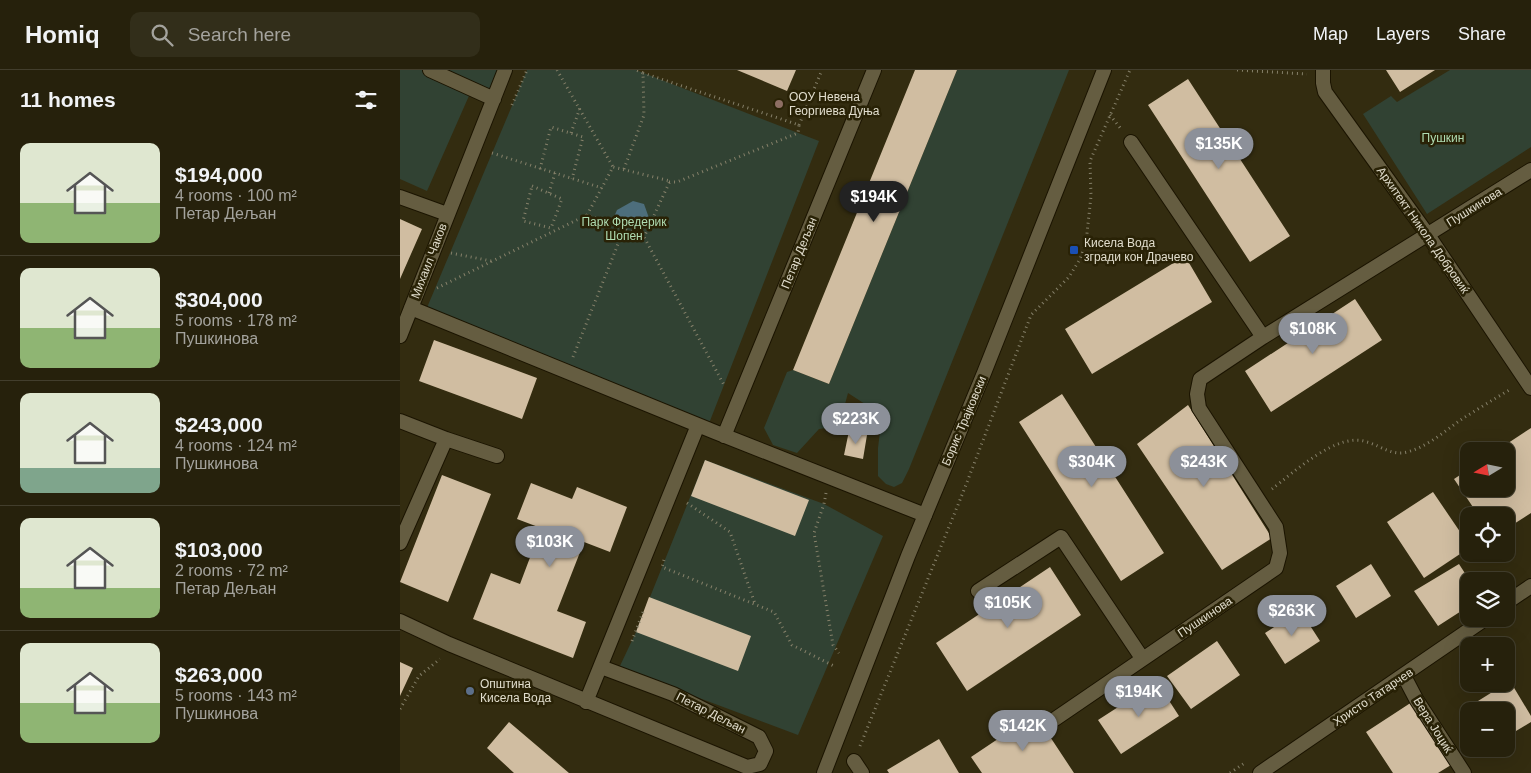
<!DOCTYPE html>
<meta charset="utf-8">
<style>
body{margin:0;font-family:Helvetica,sans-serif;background:#322e1a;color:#f1f3f6;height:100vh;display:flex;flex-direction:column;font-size:19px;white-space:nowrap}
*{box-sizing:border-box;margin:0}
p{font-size:16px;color:#a4a39d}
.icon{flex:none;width:28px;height:28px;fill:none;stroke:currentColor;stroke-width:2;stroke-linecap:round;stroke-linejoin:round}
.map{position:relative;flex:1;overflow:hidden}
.sheet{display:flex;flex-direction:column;background:#26210c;width:400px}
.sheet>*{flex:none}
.needle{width:32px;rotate:260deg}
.buttons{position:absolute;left:1060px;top:372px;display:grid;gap:10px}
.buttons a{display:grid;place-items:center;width:55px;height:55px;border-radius:10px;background:#26210c;box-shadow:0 5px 20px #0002,0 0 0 1px #423e2d;font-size:25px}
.price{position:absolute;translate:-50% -42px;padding:0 11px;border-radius:18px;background:#8c9099;color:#fff;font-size:16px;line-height:32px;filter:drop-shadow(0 1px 2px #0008)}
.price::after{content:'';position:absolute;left:50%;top:30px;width:15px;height:11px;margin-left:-8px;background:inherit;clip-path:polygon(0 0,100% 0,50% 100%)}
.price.on{background:#222;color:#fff}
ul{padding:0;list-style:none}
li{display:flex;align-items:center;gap:15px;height:125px;padding:0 20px}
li+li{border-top:1px solid #423e2d}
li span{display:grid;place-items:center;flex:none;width:140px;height:100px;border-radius:10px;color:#555}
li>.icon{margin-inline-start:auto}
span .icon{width:60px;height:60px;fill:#fffc;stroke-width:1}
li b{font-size:21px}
h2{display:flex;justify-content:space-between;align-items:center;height:60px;padding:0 20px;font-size:21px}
header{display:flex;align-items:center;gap:30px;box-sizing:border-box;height:70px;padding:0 25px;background:#26210c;border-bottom:1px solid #423e2d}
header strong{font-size:24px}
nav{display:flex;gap:28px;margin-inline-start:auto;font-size:18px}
.search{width:350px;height:45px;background:#322e1a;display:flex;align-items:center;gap:12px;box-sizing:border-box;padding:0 18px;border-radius:10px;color:#a4a39d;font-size:19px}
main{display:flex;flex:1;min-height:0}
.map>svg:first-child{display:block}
.green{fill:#314233}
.water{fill:#4d6e7c}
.building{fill:#d0bda1}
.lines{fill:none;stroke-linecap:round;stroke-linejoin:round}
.pedestrian-casing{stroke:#1b1400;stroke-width:16}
.minor-casing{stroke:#1b1400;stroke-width:16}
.tertiary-casing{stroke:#1b1400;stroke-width:16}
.path{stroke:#86816a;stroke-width:3;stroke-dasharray:1 4;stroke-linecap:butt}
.pedestrian{stroke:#655d41;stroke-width:14}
.minor{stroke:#655d41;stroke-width:14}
.tertiary{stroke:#655d41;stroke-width:14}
.education-dot{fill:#8d6e63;stroke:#292206;stroke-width:2}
.transit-dot{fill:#1a4fb4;stroke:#292206;stroke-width:2}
.service-dot{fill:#5c6f8a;stroke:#292206;stroke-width:2}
.labels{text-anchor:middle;stroke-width:5;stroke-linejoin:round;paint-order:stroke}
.poi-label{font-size:12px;fill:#e1ddcd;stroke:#292206;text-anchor:start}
.park-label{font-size:12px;fill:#afdcb2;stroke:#292206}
.street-label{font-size:12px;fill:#e1ddcd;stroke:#292206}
</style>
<header>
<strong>Homiq</strong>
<div class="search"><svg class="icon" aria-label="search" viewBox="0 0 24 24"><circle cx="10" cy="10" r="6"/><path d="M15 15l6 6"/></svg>Search here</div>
<nav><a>Map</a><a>Layers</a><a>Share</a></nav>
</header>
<main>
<section class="sheet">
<h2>11 homes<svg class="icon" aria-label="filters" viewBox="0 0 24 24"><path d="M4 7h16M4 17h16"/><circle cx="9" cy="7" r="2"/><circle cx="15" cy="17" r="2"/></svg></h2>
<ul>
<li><span style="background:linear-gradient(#dfe7d0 60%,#8fb573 0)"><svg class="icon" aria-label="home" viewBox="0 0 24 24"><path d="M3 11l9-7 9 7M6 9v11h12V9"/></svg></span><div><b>$194,000</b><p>4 rooms · 100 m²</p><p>Петар Дељан</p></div></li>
<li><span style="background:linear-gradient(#dfe7d0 60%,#8fb573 0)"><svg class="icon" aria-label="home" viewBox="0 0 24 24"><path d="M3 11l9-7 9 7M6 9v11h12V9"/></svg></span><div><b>$304,000</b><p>5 rooms · 178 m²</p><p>Пушкинова</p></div></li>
<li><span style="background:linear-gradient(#dfe7d0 75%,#7fa58c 0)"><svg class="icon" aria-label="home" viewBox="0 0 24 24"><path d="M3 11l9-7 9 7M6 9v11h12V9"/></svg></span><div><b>$243,000</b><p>4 rooms · 124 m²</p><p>Пушкинова</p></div></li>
<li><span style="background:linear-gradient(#dfe7d0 70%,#8fb573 0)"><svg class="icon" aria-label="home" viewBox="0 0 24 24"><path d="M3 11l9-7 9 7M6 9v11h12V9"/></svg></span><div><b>$103,000</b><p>2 rooms · 72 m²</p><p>Петар Дељан</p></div></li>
<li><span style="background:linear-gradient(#dfe7d0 60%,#8fb573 0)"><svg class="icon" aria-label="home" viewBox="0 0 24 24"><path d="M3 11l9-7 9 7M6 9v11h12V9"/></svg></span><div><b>$263,000</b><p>5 rooms · 143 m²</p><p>Пушкинова</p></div></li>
</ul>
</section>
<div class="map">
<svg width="1131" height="703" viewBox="0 0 1131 703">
<rect width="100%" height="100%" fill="#332c10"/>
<path class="green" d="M0,0H105L94,29L72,19L27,121L0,109Z
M127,0H236L419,71L308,356L26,240Z
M557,0H669L509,399L502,413L494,417L486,414L478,406V378L482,345L448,323L439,356L419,359L397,383L373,375L364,358L387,302L393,300L429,314Z
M1050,0H1131V77L1027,144L963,44L991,26L997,32Z
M305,390L424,434L483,466L398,665L219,598L236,562Z"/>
<path class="water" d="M233,131L244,134L249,148L242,161L216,153L213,149L217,140Z"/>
<path class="building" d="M337,0H396L387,21Z
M515,0H557L429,314L393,300Z
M986,0H1035L1000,22Z
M788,9L890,166L850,192L748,35Z
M0,149L22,159L0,209Z
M785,186L812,232L692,304L665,259Z
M955,229L982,270L871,342L845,301Z
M34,270L137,308L122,349L19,311Z
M662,324L764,483L721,511L619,352Z
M788,335L872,468L822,500L737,374Z
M1131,358V443L1106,459V446H1079L1054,409L1069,399V419H1106V381H1096Z
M449,361L467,365L463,389L444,385Z
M305,390L409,430L395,466L291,426Z
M42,405L91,424L48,532L0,512Z
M131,413L172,429L177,417L227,437L210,482L184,472L157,541L186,552L173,588L73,549L91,503L120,514L140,461L160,469L162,466L117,449Z
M1033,422L1069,475V478L1024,508L987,452Z
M971,494L991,526L956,548L936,516Z
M1059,494L1070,511L1069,536L1038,556L1014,521Z
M650,497L681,545L567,621L536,573Z
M249,527L351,566L338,601L236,562Z
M900,540L920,571L885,594L865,563Z
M817,571L840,605L791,639L767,606Z
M0,592L13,598L0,626Z
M1110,611L1131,646V652L1106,667V641H1084L1078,631Z
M757,612L779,646L721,684L698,650Z
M1012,632L1051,695L1038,703H993L966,662Z
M635,644L674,703H582L571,687Z
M109,652L169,703H114L87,678Z
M539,669L559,703H489L487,700Z"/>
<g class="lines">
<g class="pedestrian-casing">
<path id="pedestrian" d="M454,691L462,703"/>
</g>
<g class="minor-casing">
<path id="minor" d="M30,0L94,29
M923,0V13L925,22L1028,165L1131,318
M731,72L863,267L1131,100
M0,127L47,144
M11,238L315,362L525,445
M0,266L105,0
M0,351L46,369L0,473
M324,366L474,0
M46,369L97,386
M578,521L661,467L742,588
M1106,533L1131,516
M0,551L49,574L347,697L360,694L366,681L359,667L273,624L201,597
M1004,606L1016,629L1064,703
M186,632L298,355
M655,649L876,498L880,483L876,457L799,338L797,324L800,309L863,267
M860,703L1085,549"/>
</g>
<g class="tertiary-casing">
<path id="tertiary" d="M424,703L508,486L584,303L704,0"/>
</g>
<path class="path" d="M157,0L213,97
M837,0L907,4
M243,3L399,55L398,63L277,112H269
M112,35L127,0
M710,45L721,59
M399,55L422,0
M171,63L180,38
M92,83L202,118
M140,99L151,57L183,67L172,109
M224,99L244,45L243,3L236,0
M132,116L162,129L151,158L123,151Z
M149,123L155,103
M187,145L213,97L270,111L244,167
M51,183L91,191
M37,218L187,145L224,159
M173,287L224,159L244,167L324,315
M872,419C894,402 938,361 967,372C981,376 992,386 1007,382C1027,377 1045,361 1062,349C1078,339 1094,329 1111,319
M426,423L424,434L414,463L433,575L439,583
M287,433L330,462L355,534
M264,490L262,497L374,542L392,575L434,596
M232,571L243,542
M0,639L19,606L40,589
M460,676L564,420L631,245L669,207L680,189L686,173L688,154L691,126L690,91L730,0
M830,703L846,692"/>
<use href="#pedestrian" class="pedestrian"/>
<use href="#minor" class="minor"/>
<use href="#tertiary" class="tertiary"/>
</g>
<circle class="education-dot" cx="379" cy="34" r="5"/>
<rect class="transit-dot" x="669" y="175" width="10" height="10" rx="2.5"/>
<circle class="service-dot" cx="70" cy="621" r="5"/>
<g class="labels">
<g class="poi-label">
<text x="389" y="31">ООУ Невена<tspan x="389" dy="14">Георгиева Дуња</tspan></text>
<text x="684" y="177">Кисела Вода<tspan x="684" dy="14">згради кон Драчево</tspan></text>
<text x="80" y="618">Општина<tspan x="80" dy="14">Кисела Вода</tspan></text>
</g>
<g class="park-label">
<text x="1043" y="72">Пушкин</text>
<text x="224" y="156">Парк Фредерик<tspan x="224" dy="14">Шопен</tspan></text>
</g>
<g class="street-label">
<text transform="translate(1074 137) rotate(-32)" y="4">Пушкинова</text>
<text transform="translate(1023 160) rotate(55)" y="4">Архитект Никола Добровиќ</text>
<text transform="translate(399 183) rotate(-68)" y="4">Петар Дељан</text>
<text transform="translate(29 191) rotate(-69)" y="4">Михаил Чаков</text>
<text transform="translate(564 351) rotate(-67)" y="4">Борис Трајковски</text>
<text transform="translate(805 547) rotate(-34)" y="4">Пушкинова</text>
<text transform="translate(973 627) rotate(-34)" y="4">Христо Татарчев</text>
<text transform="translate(311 643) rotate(27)" y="4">Петар Дељан</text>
<text transform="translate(1033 655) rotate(58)" y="4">Вера Јоциќ</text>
</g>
</g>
</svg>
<div class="buttons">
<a><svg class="needle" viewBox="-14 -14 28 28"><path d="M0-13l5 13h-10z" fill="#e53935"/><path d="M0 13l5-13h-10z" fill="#a4a39d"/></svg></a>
<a><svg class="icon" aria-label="locate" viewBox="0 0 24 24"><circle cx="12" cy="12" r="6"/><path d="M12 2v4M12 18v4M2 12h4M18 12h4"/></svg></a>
<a><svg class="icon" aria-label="layers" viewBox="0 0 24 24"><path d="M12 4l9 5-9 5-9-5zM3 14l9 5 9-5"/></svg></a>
<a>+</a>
<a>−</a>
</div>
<b class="price" style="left:819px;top:100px">$135K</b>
<b class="price on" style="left:474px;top:153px">$194K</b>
<b class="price" style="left:913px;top:285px">$108K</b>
<b class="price" style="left:456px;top:375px">$223K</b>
<b class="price" style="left:692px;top:418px">$304K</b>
<b class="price" style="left:804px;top:418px">$243K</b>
<b class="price" style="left:150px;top:498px">$103K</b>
<b class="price" style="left:608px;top:559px">$105K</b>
<b class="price" style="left:892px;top:567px">$263K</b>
<b class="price" style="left:739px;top:648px">$194K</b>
<b class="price" style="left:623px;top:682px">$142K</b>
</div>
</main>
